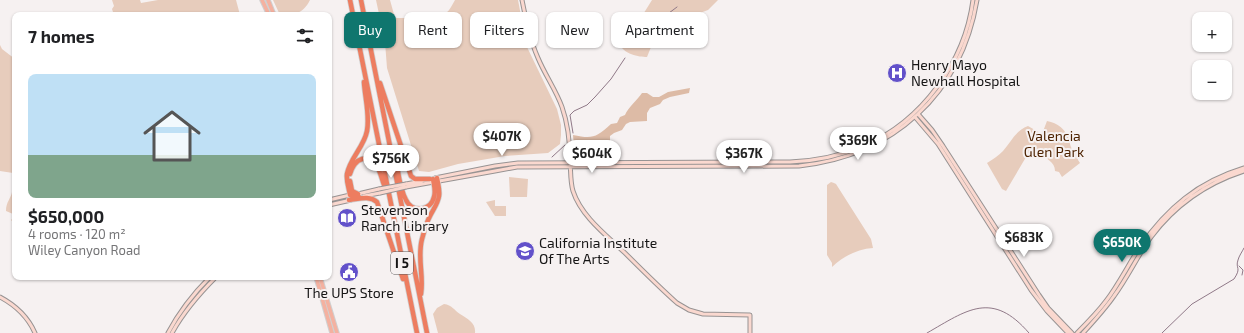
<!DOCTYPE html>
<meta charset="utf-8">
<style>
body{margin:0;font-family:"Exo 2",sans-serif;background:#f6f6f6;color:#202124;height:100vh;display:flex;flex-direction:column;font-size:15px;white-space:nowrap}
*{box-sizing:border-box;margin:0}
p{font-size:13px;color:#757577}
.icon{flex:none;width:22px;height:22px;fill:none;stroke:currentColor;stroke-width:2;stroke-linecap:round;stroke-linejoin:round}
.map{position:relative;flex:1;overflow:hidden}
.drawer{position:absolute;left:12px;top:12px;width:320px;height:268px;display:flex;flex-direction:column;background:#fff;border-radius:8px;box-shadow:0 1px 3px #0004}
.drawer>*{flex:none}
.top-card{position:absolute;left:344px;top:12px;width:380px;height:36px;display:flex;gap:8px}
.fabs{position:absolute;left:1192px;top:12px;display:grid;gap:8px}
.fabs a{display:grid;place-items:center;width:40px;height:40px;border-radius:8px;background:#fff;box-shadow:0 1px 3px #0004;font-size:20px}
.price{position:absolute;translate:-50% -34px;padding:0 9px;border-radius:14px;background:#fff;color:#222;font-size:13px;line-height:26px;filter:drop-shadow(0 1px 2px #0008)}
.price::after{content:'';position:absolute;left:50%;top:24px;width:12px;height:9px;margin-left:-6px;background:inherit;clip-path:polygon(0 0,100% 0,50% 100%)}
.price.selected{background:#0f766e;color:#fff}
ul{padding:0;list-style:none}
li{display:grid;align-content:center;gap:8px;height:212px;padding:0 16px}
li span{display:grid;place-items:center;height:124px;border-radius:8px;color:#555}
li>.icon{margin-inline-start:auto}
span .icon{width:72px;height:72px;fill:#fffc;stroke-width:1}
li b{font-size:17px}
h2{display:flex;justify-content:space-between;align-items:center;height:48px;padding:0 16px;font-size:17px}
.chip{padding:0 14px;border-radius:8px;background:#fff;box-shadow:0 1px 3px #0004;font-size:14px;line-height:36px}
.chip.selected{background:#0f766e;color:#fff}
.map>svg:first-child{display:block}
.green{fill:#e7ccbc}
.forest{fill:#ddbba6}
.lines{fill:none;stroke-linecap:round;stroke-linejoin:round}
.stream{stroke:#907988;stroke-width:1}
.secondary-casing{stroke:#979393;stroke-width:5}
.primary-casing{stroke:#d0d0d0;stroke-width:5.5}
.highway-casing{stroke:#d0d0d0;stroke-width:6}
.secondary{stroke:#fad8cf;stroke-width:3}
.primary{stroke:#f4b1a0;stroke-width:3.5}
.highway{stroke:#ed7d60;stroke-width:4.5}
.secondary-bridge-casing{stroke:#979393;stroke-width:5;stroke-linecap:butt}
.secondary-bridge{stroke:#fad8cf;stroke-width:3}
.labels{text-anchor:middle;stroke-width:4;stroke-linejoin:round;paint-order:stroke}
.shield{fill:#f6f1f1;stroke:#595757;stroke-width:1}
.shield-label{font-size:13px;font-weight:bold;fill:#161515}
.poi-label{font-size:14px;fill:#161515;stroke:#f6f1f1;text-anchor:start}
.park-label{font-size:14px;fill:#4d2200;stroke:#f6f1f1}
</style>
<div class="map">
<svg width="1244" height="333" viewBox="0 0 1244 333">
<rect width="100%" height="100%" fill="#f6f1f1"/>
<path class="green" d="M112,0H140L141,3L158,0H236L240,15H113V12L112,9L114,6Z
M273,0H310C303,14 294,15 280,15Z
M376,0H390L395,18C407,18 436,19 446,13C450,10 452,5 455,0H518L527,47L557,109L561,125V135L560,144L548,153L505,156L458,164L429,172L419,171L387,68L385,42Z
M652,0H718L708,10L673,23L659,43L651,47L647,57C639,57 623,54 620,44C619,39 620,33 620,28L634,26L637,24Z
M0,45L2,49L15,59V224L11,220L14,217L13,214L6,211C6,202 11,198 12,192C13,185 11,181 14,175L13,173L0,171Z
M1047,121C1058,123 1065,129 1069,139C1070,143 1070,146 1072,149L1076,150L1078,160L1080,163L1062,177L1059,172L1055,171C1055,162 1046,158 1039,154V151L1032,147L1006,191L1002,189L987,163C993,159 998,156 1003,151C1011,142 1016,130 1028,126L1042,134Z
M509,177L528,179L527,197H510Z
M831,182L834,183L836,184L871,239L873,248C858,249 843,256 832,267V263L827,255V185Z
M495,200V206H506V216H495L486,202Z
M444,304C452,305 454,310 460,314C468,319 476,323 475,333H438L433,314L437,308Z"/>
<path class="forest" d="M690,88L689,93L670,97L663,100L660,104L650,108L647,113V121L630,122L626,124L622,130L614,133L610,136V145L603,150L595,159H576L575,158L573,135C592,139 596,138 611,124L617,123L620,117L625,115C628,108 637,100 642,93H647L653,97H659L668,92Z"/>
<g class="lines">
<path class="stream" d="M643,37L651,33L669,13L677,7
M573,133L570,115L574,111L587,105L595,97L611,79L625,58
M552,157L565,145
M1239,266L1243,270L1242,275
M927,333C967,310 992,290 1029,333
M1162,333L1192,304L1234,279C1242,267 1235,269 1238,260C1239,256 1242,252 1244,248"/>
<g class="secondary-casing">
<path id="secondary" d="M522,0C526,20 530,40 538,58C545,75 556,90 562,107C568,124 570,142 570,161C571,171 570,181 573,191C581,216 606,235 625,253C642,270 659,287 677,303L689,310L703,314L750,315V333
M918,114L932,130L943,146L1039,295L1048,308L1072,333
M915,117L938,144L1031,290L1047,311L1068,333
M435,178L495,166L518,163L790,162C816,161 840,156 864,146C922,121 965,62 973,0
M406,184L422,181
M406,187L495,171L517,167L799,166C893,156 961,94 977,0
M358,194L379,189
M364,196L380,193
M329,200L350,195
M329,205L351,200
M0,297C15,305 28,317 35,333
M168,333C179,312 193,294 210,277
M172,333C184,311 199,294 216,277
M1077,333C1087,323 1097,313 1106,301C1119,284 1128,265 1140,247C1167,208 1198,182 1244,168
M1083,333C1094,321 1105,309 1114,296C1128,277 1138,255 1151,237C1175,205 1207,183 1244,171"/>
</g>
<g class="primary-casing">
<path id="primary" d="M262,0L269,15
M268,0L274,15
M316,277L332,333
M320,277L337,333"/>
</g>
<g class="highway-casing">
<path id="highway" d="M350,0L417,333
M361,0L427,333
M380,83L411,176L415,179H430
M393,148C398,164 398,186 406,200C412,213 431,211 434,197C436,191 434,185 433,179
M350,174C352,167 355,161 362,159C380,155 380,179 386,189
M350,181L352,191L358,194
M359,197H354L350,195C349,188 346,181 347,174C350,158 364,147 367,131C370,115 365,98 364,82
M349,200C359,199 369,195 377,202L403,279
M421,294C424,275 417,258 422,239C424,232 426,224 429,218C432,211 438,204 439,196C440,190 438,184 437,178"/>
</g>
<use href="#secondary" class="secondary"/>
<use href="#primary" class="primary"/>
<use href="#highway" class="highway"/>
<g class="secondary-bridge-casing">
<path id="secondary-bridge" d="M379,189L406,184
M380,193L406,187"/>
</g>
<use href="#secondary-bridge" class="secondary-bridge"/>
</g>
<defs>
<g id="hospital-disc" transform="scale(1)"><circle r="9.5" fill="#6251ca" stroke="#f6f1f1"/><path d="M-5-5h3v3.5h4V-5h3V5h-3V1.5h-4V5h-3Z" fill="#fff"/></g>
<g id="library-disc" transform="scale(1)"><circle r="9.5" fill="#6251ca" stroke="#f6f1f1"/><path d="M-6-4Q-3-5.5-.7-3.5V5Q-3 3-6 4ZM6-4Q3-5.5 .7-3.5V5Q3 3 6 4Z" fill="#fff"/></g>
<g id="university-disc" transform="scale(1)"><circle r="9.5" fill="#6251ca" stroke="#f6f1f1"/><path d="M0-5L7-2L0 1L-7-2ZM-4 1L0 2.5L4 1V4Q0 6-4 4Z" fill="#fff"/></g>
<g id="civic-disc" transform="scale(1)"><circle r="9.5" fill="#6251ca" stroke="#f6f1f1"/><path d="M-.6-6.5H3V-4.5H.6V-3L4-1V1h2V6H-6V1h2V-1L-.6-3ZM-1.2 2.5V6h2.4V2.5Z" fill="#fff"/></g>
</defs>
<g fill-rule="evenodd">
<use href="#hospital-disc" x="897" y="73"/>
<use href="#library-disc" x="347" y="218"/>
<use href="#university-disc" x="525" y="251"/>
<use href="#civic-disc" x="349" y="272"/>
</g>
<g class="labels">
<rect class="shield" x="391" y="252" width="22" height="22" rx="3"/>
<g class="shield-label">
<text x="402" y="268">I 5</text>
</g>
<g class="poi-label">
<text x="911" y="70">Henry Mayo<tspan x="911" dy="16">Newhall Hospital</tspan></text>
<text x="361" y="215">Stevenson<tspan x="361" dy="16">Ranch Library</tspan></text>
<text x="539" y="248">California Institute<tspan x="539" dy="16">Of The Arts</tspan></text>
<text x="349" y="298" text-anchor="middle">The UPS Store</text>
</g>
<g class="park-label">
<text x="1054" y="141">Valencia<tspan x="1054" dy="16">Glen Park</tspan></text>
</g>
</g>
</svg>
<div class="fabs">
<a>+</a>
<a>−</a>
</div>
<b class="price" style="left:502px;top:157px">$407K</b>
<b class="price" style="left:858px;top:161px">$369K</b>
<b class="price" style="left:592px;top:174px">$604K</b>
<b class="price" style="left:744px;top:174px">$367K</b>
<b class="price" style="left:391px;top:179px">$756K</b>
<b class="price" style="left:1024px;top:258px">$683K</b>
<b class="price selected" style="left:1122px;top:263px">$650K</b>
<div class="top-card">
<a class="chip selected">Buy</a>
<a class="chip">Rent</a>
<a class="chip">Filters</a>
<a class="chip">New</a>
<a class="chip">Apartment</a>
</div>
<section class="drawer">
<h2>7 homes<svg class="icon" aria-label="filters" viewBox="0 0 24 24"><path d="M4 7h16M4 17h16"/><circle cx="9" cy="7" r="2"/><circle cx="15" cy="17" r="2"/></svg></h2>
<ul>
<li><span style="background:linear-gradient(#bfe0f5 65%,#7fa58c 0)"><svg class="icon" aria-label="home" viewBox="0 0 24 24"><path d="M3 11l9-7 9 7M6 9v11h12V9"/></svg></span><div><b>$650,000</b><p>4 rooms · 120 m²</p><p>Wiley Canyon Road</p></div></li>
</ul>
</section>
</div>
